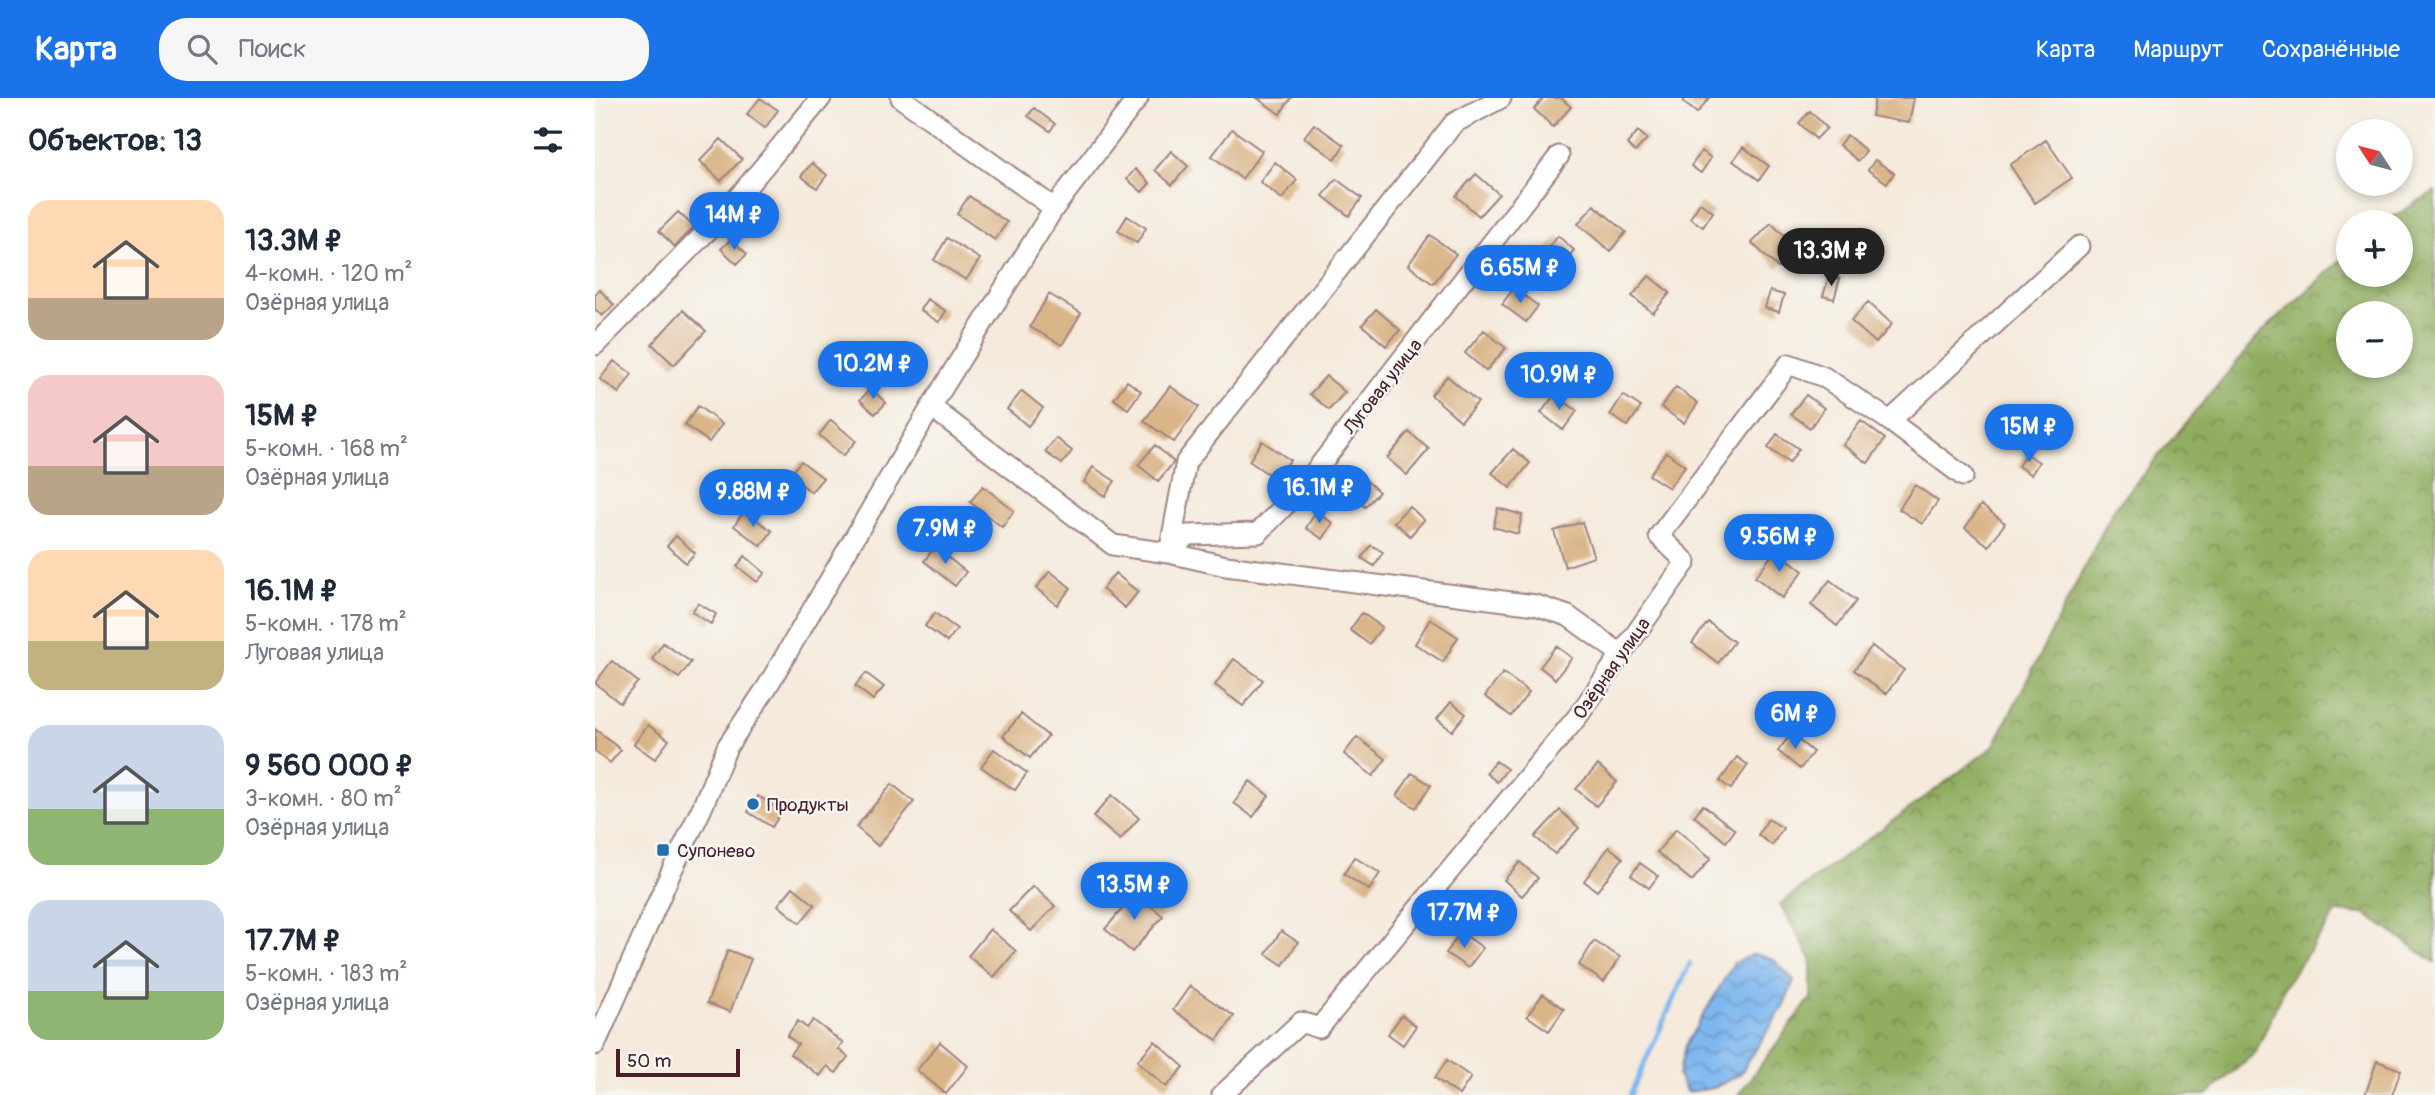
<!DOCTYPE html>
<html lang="ru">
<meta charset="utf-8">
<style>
body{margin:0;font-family:Pangolin,sans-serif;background:#f6f6f7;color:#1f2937;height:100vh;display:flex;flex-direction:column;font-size:26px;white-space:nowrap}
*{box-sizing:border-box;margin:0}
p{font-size:23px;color:#747a83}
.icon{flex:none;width:38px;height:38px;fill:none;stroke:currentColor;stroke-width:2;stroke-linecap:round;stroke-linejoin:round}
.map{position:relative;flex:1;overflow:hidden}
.drawer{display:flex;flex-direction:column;background:#fff;width:595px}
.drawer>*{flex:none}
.needle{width:46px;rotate:306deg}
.fabs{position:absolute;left:1741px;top:21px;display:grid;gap:14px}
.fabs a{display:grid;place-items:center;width:77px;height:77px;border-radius:50%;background:#fff;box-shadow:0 4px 10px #0003;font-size:35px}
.scale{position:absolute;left:21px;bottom:18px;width:124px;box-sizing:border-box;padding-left:7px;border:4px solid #4a1f2b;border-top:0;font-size:19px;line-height:24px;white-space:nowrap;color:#4a1f2b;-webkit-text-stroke:5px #f6f6f2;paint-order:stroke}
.price{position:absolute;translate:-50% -60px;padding:0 16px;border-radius:24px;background:#1a73e8;color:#fff;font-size:23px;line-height:46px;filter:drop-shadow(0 2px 4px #0008)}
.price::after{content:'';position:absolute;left:50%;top:42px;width:21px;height:16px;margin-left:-10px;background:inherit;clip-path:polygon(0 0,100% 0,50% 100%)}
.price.active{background:#222;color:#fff}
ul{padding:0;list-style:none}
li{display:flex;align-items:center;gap:21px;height:175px;padding:0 28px}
li span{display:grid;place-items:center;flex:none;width:196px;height:140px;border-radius:21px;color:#555}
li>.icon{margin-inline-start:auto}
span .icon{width:84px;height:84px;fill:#fffc;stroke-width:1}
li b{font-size:30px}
h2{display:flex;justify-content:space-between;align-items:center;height:84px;padding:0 28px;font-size:30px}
header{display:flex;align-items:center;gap:42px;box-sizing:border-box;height:98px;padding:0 35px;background:#1a73e8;color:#fff}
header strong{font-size:33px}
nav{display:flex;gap:38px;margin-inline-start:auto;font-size:24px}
.search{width:490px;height:63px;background:#f6f6f7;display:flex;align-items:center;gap:18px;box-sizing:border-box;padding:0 24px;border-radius:28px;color:#747a83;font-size:26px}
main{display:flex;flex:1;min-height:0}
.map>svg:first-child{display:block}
.forest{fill:url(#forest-crowns);stroke:#6d6646;stroke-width:2;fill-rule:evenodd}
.water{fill:url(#water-waves);stroke:#646b8d;stroke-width:2}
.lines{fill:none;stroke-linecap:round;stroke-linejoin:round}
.stream{stroke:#7eb7ef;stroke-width:5}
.building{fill:#dab588}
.minor-casing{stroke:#a08483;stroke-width:23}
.minor{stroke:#fff;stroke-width:19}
.poi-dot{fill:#1f6fb2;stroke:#f6f6f2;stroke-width:2.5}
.labels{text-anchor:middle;stroke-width:5;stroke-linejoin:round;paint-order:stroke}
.street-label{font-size:19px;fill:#4a1f2b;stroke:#f6f6f2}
.poi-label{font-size:19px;fill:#4a1f2b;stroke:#f6f6f2;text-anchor:start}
</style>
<header>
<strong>Карта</strong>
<div class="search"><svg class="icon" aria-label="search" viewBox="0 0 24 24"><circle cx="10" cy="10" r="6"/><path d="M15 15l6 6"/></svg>Поиск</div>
<nav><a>Карта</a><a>Маршрут</a><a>Сохранённые</a></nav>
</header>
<main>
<section class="drawer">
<h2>Объектов: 13<svg class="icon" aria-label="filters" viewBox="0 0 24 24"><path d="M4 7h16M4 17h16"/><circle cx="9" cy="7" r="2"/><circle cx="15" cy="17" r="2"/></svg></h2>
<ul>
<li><span style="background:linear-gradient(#ffd9b3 70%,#b9a48a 0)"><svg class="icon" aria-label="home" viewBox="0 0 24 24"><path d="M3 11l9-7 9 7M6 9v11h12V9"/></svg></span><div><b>13.3M ₽</b><p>4-комн. · 120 m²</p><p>Озёрная улица</p></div></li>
<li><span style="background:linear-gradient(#f6c9c9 65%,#b9a48a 0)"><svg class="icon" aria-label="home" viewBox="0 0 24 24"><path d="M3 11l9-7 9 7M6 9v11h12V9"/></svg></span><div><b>15M ₽</b><p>5-комн. · 168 m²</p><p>Озёрная улица</p></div></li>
<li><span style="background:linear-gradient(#ffd9b3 65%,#c2b280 0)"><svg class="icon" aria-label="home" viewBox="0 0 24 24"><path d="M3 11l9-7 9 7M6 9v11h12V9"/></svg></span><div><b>16.1M ₽</b><p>5-комн. · 178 m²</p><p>Луговая улица</p></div></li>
<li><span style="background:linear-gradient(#c9d6e8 60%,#8fb573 0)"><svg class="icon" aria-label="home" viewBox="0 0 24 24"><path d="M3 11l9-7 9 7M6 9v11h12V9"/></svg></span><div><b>9 560 000 ₽</b><p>3-комн. · 80 m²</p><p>Озёрная улица</p></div></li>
<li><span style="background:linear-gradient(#c9d6e8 65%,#8fb573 0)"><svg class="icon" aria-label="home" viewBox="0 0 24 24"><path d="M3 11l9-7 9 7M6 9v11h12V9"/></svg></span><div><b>17.7M ₽</b><p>5-комн. · 183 m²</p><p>Озёрная улица</p></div></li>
</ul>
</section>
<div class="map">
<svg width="1840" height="997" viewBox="0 0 1840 997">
<defs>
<pattern id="forest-crowns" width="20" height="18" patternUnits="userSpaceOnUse" patternTransform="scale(1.75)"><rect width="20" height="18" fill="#90ad60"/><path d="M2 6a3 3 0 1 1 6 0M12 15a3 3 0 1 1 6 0" fill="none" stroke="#788c4f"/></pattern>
<pattern id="water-waves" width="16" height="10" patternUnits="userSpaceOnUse" patternTransform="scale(1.75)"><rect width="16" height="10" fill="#7eb7ef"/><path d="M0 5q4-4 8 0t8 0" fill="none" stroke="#6994c2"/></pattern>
</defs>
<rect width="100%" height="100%" fill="#f6f6f2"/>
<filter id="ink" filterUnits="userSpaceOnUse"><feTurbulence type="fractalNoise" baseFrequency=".0143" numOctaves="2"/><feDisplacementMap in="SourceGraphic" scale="14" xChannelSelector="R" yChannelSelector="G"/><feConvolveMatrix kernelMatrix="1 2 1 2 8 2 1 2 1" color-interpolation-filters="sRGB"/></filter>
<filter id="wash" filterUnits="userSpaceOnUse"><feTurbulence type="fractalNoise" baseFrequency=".00686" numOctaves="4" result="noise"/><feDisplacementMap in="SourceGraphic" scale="28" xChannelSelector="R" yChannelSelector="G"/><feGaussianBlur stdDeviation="1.57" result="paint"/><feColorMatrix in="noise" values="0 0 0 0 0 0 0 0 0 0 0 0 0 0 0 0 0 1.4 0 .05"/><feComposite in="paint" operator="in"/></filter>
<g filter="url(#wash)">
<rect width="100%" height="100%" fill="#f5eadb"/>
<path class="forest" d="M1840,93V864L1770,816L1742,814L1690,887L1661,954L1612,997H1143L1216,900V861L1185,806L1398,649L1519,411L1667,234L1753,156L1754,177H1806V124H1790ZM1754,215H1806V268H1754Z"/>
<path class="water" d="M1159,856L1179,862L1199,883L1188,909L1145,976L1119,990L1092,994L1083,978L1090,948L1139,865Z"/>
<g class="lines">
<path class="stream" d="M1035,997L1095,865"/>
</g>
<g id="blocks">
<path class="building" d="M165,0L183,12L170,30L152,16Z
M662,0H696L685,16Z
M949,0H966L976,9L958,29L939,11Z
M1091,0H1114L1102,15L1088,4Z
M1280,0H1319L1314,25L1277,18Z
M439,10L460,26L455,33L433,18Z
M1215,13L1232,30L1221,41L1204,25Z
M719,26L749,47L740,61L709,39Z
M637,31L667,53L647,81L617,58Z
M1043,33L1052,41L1040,54L1032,46Z
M1252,37L1271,53L1263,63L1244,47Z
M126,41L147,61L126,83L105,63Z
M1451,42L1477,80L1440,105L1415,67Z
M1148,49L1174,68L1164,82L1138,63Z
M576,53L593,68L577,87L560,72Z
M1107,53L1116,60L1106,75L1096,68Z
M1280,62L1299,75L1292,85L1273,72Z
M680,64L702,82L687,101L665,84Z
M217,65L232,77L222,90L206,78Z
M540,71L555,85L547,94L532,81Z
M881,76L904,96L884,118L861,98Z
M741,81L767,100L754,118L728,98Z
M374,98L412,124L400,142L362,116Z
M1105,105L1118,114L1108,129L1095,120Z
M999,107L1031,134L1015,153L983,126Z
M83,114L99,129L80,149L64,133Z
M532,118L551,130L542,145L523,133Z
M1176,125L1202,150L1183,170L1157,145Z
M835,137L861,156L838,186L813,167Z
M963,138L979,152L966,168L949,154Z
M352,140L385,161L371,182L339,162Z
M136,141L152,156L142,166L126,151Z
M1054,178L1075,195L1058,215L1037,198Z
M1234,178L1245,181L1239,201L1228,198Z
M919,190L943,208L931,224L907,206Z
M5,192L19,207L7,218L0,211V197Z
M1175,193L1189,197L1184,214L1170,210Z
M454,196L486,215L467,247L435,229Z
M332,201L351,213L344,224L325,212Z
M1273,204L1297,226L1281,245L1256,223Z
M781,211L805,232L791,248L767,227Z
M88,212L111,233L79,267L57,246Z
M889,232L911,250L891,273L870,255Z
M294,249L320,264L313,277L287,262Z
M19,263L37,276L24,295L5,281Z
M731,278L750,294L734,312L715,296Z
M852,278L883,304L866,323L836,297Z
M532,283L546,293L533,311L519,301Z
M575,288L604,309L579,344L549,323Z
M1081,289L1103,305L1089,325L1066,309Z
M276,290L291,305L280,316L265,302Z
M427,293L448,310L433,328L412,311Z
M960,296L982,313L968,332L946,315Z
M1028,297L1046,309L1033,328L1015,317Z
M1211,297L1229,310L1215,330L1196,316Z
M103,308L127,326L114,344L90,327Z
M236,322L261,343L248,358L224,337Z
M1266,323L1290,341L1273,365L1248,347Z
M814,334L834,351L812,377L792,360Z
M1182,336L1204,351L1194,365L1173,350Z
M461,340L477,353L467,366L450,354Z
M667,343L695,362L682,382L654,363Z
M560,347L579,364L563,383L543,367Z
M918,351L935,365L915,390L897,375Z
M1071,354L1090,368L1074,390L1054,377Z
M1431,356L1444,364L1436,377L1423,368Z
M206,363L228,380L216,394L195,377Z
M498,369L520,383L510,398L489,384Z
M770,381L784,394L770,409L756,396Z
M1320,387L1343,403L1327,426L1304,411Z
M388,388L419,413L407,429L375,404Z
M1386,407L1410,425L1394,448L1370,430Z
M814,408L829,422L815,438L799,424Z
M903,410L927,417L923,436L898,429Z
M149,413L177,433L166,448L139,428Z
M721,414L738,425L728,441L711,430Z
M987,424L999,459L970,469L959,433Z
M81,438L100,455L91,465L72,448Z
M776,447L788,454L779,468L767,460Z
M340,449L371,474L360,488L329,463Z
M1181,452L1208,473L1187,500L1160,479Z
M150,458L170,475L162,484L142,468Z
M455,473L476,490L462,507L441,490Z
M520,475L543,494L530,510L507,491Z
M1235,482L1261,503L1242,528L1216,507Z
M103,505L121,516L116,526L97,514Z
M340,515L362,531L352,544L330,528Z
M767,515L787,529L774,546L755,532Z
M835,521L863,539L848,564L820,546Z
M1113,524L1139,544L1123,565L1097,545Z
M68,545L96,564L84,580L57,561Z
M961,548L977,560L960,581L945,569Z
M1277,548L1309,572L1291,596L1259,572Z
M639,561L668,582L648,608L620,587Z
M17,563L43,584L25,605L0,585Z
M271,575L289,589L278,602L260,588Z
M908,575L934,594L916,618L890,598Z
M856,604L871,616L857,633L842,621Z
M426,616L453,638L435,660L408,638Z
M53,627L74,642L60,661L39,646Z
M0,631L26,652L15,665L0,653Z
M1196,636L1218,654L1205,671L1183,653Z
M762,639L791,661L778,678L749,656Z
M399,651L432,675L420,692L386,669Z
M1142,659L1153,667L1136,691L1125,683Z
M901,663L912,671L902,684L891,675Z
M1003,667L1022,684L1001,708L981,691Z
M817,675L836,687L821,710L802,698Z
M655,683L674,698L658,719L639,705Z
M297,686L319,704L283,748L261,729Z
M517,697L544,720L525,742L498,719Z
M163,698L187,713L177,729L153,714Z
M1108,707L1140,732L1131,744L1099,718Z
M965,712L984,730L960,756L940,739Z
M1173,721L1188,730L1177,747L1163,737Z
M1081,731L1116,760L1097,783L1062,754Z
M1014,749L1028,760L1002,793L989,783Z
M759,759L785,775L774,792L749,776Z
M925,764L943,780L927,798L909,782Z
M1045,765L1063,778L1054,790L1036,777Z
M438,788L460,808L436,833L414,813Z
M198,789L220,807L205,825L183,807Z
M541,795L568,818L537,854L510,831Z
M395,831L421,853L399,879L373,858Z
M686,833L703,844L688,867L671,856Z
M866,834L888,850L873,870L851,855Z
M999,843L1025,859L1009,884L984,867Z
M133,852L156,861L135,914L112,905Z
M595,888L639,918L622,942L578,912Z
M948,896L969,911L954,933L932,918Z
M807,917L821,928L808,947L793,936Z
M218,922L248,945L243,951L253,959L241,975L232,968L225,978L195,956L203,946L192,938L203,923L212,930Z
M560,943L589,969L571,989L542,963Z
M345,944L373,968L351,996L322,972Z
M852,962L876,979L864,997L840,980Z
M1782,963L1806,972L1797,997H1770Z"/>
</g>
</g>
<g filter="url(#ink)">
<use href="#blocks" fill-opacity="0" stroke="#a08483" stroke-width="2"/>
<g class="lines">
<g class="minor-casing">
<path id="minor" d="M306,0L459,110
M906,0L859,25L591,364L574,455L631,468L941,507L973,518L1026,556
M0,247L129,116L226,0
M336,309L518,447L574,455L592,437L663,435L708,389L964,58
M1295,323L1484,148
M0,947L77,772L107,710L132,649L172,589L336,309L459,110L543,0
M627,997L706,924L724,930L983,618L1091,464L1064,438L1194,266L1229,279L1295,323L1368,378"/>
</g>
<use href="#minor" class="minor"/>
</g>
</g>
<g class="poi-dot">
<circle cx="158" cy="706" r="7"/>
<rect x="61" y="745" width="14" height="14" rx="3.5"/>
</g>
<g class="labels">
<g class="street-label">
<text transform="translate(787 288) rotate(-52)" y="7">Луговая улица</text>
<text transform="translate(1016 570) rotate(-55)" y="7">Озёрная улица</text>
</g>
<g class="poi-label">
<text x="172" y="713">Продукты</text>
<text x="82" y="759">Супонево</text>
</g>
</g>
</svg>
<div class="fabs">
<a><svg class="needle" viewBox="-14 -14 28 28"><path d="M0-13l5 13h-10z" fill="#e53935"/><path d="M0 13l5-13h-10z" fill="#747a83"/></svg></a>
<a>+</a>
<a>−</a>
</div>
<div class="scale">50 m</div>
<b class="price" style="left:139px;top:154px">14M ₽</b>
<b class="price active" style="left:1236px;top:190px">13.3M ₽</b>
<b class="price" style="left:925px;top:207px">6.65M ₽</b>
<b class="price" style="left:278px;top:303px">10.2M ₽</b>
<b class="price" style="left:964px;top:314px">10.9M ₽</b>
<b class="price" style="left:1434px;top:366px">15M ₽</b>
<b class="price" style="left:724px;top:427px">16.1M ₽</b>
<b class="price" style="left:158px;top:431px">9.88M ₽</b>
<b class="price" style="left:350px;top:468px">7.9M ₽</b>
<b class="price" style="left:1184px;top:476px">9.56M ₽</b>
<b class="price" style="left:1200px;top:653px">6M ₽</b>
<b class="price" style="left:539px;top:824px">13.5M ₽</b>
<b class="price" style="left:869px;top:852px">17.7M ₽</b>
</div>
</main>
